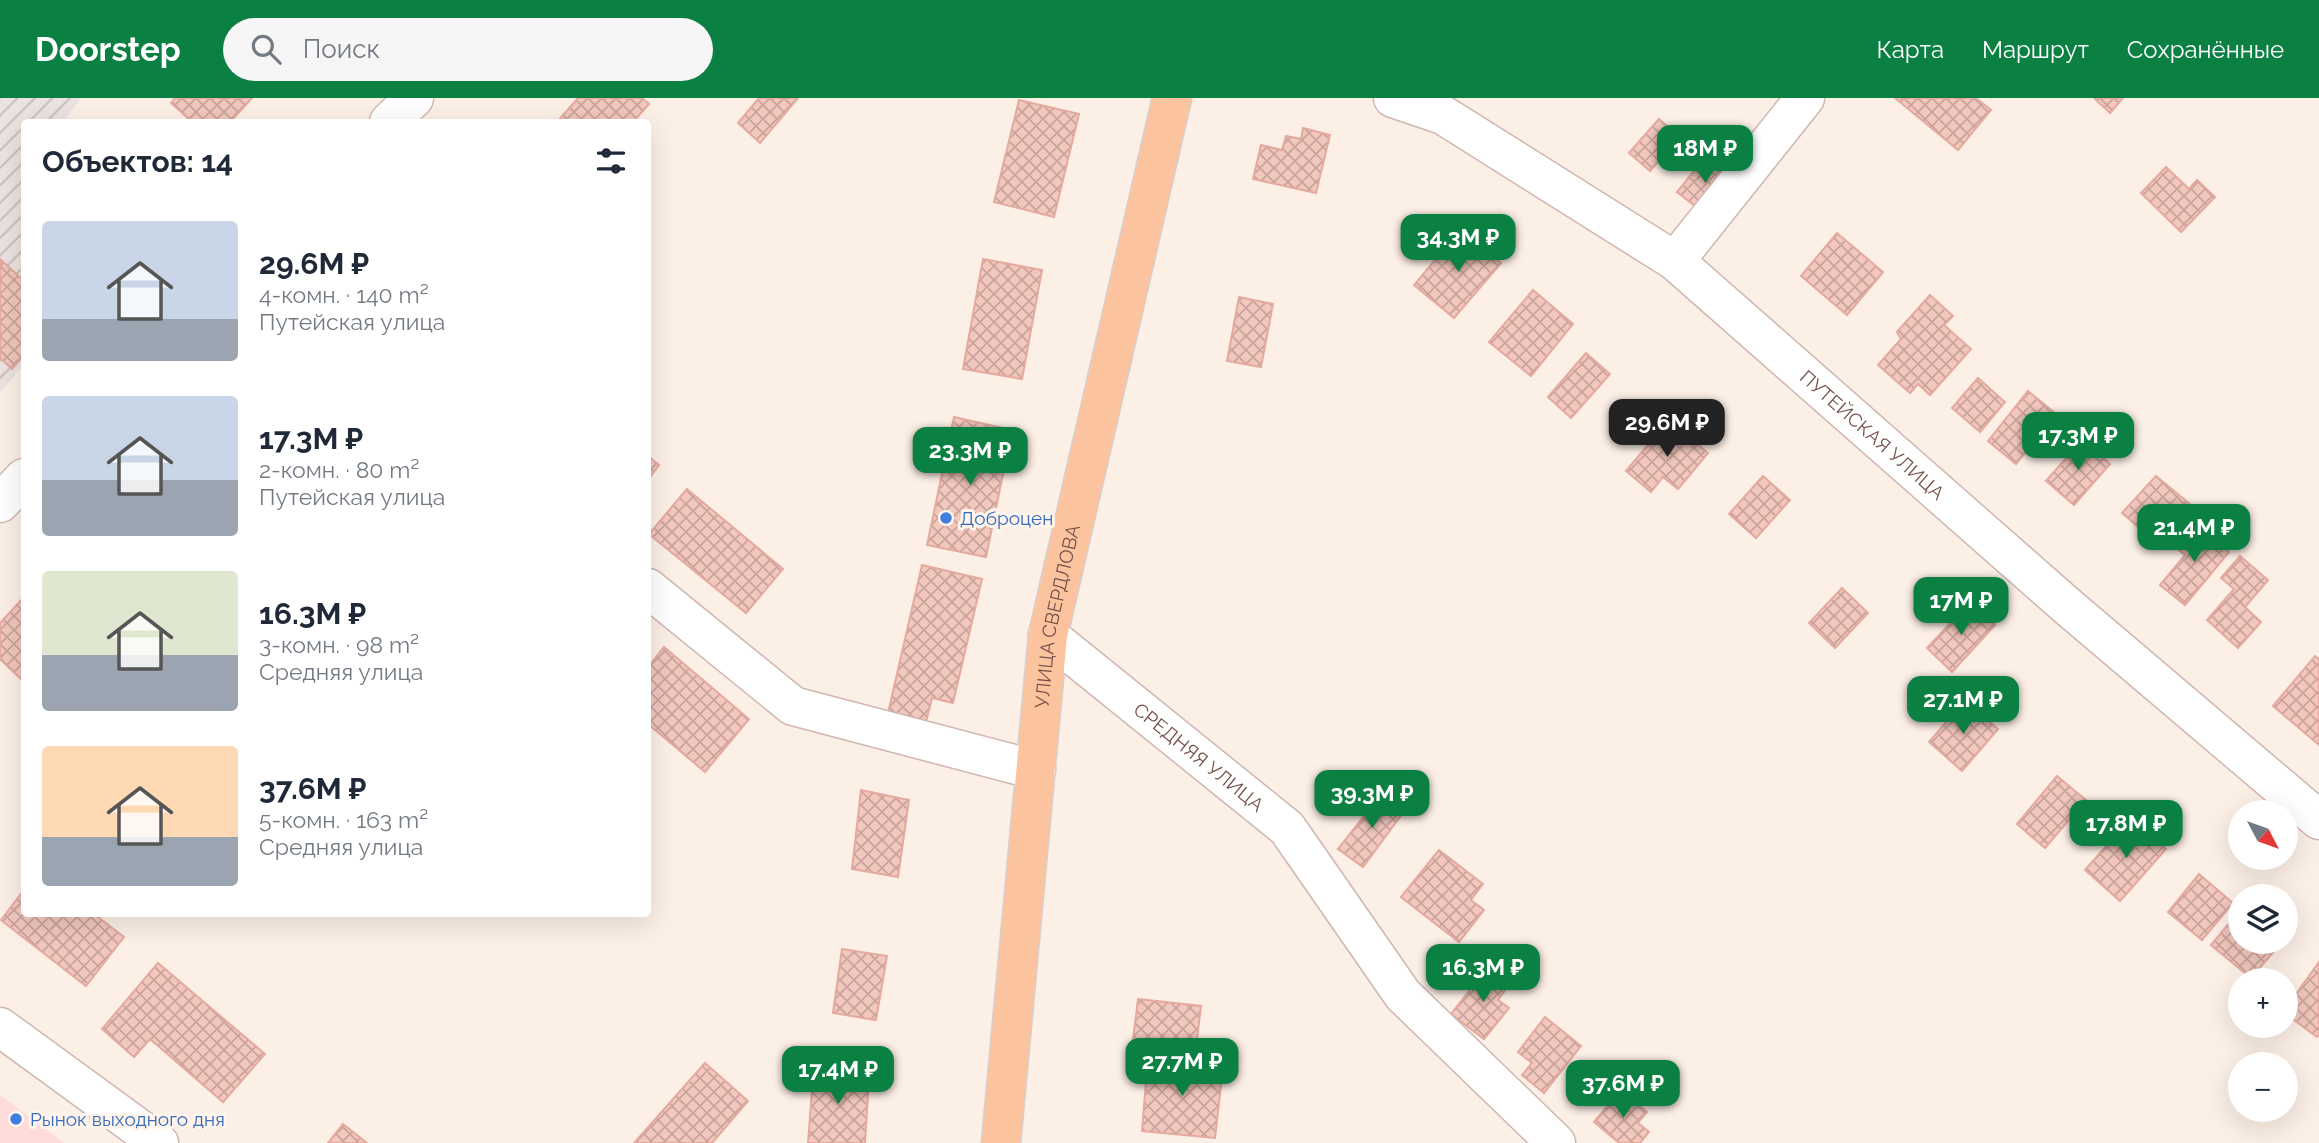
<!DOCTYPE html>
<html lang="ru">
<meta charset="utf-8">
<style>
body{margin:0;font-family:Raleway,sans-serif;background:#f6f6f7;color:#1f2937;height:100vh;display:flex;flex-direction:column;font-size:26px;white-space:nowrap}
*{box-sizing:border-box;margin:0}
p{font-size:23px;color:#747a83}
.icon{flex:none;width:38px;height:38px;fill:none;stroke:currentColor;stroke-width:2;stroke-linecap:round;stroke-linejoin:round}
.map{position:relative;flex:1;overflow:hidden}
.side{position:absolute;left:21px;top:21px;width:630px;height:798px;display:flex;flex-direction:column;background:#fff;border-radius:7px;box-shadow:0 7px 28px #0002}
.side>*{flex:none}
.needle{width:46px;rotate:131deg}
.controls{position:absolute;left:2228px;top:702px;display:grid;gap:14px}
.controls a{display:grid;place-items:center;width:70px;height:70px;border-radius:50%;background:#fff;box-shadow:0 7px 28px #0002;font-size:35px}
.price{position:absolute;translate:-50% -60px;padding:0 16px;border-radius:14px;background:#0b8043;color:#fff;font-size:23px;line-height:46px;filter:drop-shadow(0 2px 4px #0008)}
.price::after{content:'';position:absolute;left:50%;top:42px;width:21px;height:16px;margin-left:-10px;background:inherit;clip-path:polygon(0 0,100% 0,50% 100%)}
.price.selected{background:#222;color:#fff}
ul{padding:0;list-style:none}
li{display:flex;align-items:center;gap:21px;height:175px;padding:0 21px}
li span{display:grid;place-items:center;flex:none;width:196px;height:140px;border-radius:7px;color:#555}
li>.icon{margin-inline-start:auto}
span .icon{width:84px;height:84px;fill:#fffc;stroke-width:1}
li b{font-size:30px}
h2{display:flex;justify-content:space-between;align-items:center;height:84px;padding:0 21px;font-size:30px}
header{display:flex;align-items:center;gap:42px;box-sizing:border-box;height:98px;padding:0 35px;background:#0b8043;color:#fff}
header strong{font-size:33px}
nav{display:flex;gap:38px;margin-inline-start:auto;font-size:24px}
.search{width:490px;height:63px;background:#f6f6f7;display:flex;align-items:center;gap:18px;box-sizing:border-box;padding:0 24px;border-radius:38px;color:#747a83;font-size:26px}
.map>svg:first-child{display:block}
.commercial{fill:#fddcda}
.industrial{fill:url(#industrial-furrows)}
.building{fill:url(#building-cross-hatch);stroke:#e5a99e;stroke-width:2}
.lines{fill:none;stroke-linecap:round;stroke-linejoin:round}
.street-casing{stroke:#d0b6ae;stroke-width:41}
.secondary-casing{stroke:#d6b7ae;stroke-width:41}
.primary-casing{stroke:#d9cecc;stroke-width:41}
.street{stroke:#fff;stroke-width:38}
.secondary{stroke:#fff;stroke-width:38}
.primary{stroke:#fbc49e;stroke-width:38}
.shop-dot{fill:#3f7fe0;stroke:#fff4ec;stroke-width:2.5}
.labels{text-anchor:middle;stroke-width:6;stroke-linejoin:round;paint-order:stroke}
.street-label{font-size:19px;fill:#76504a;stroke:#fff4ec}
.shop-label{font-size:19px;fill:#366cbe;stroke:#fff4ec;text-anchor:start}
</style>
<header>
<strong>Doorstep</strong>
<div class="search"><svg class="icon" aria-label="search" viewBox="0 0 24 24"><circle cx="10" cy="10" r="6"/><path d="M15 15l6 6"/></svg>Поиск</div>
<nav><a>Карта</a><a>Маршрут</a><a>Сохранённые</a></nav>
</header>
<div class="map">
<svg width="2319" height="1045" viewBox="0 0 2319 1045">
<defs>
<pattern id="industrial-furrows" width="10" height="10" patternUnits="userSpaceOnUse" patternTransform="scale(1.75)"><rect width="10" height="10" fill="#ece3e0"/><path d="M-1 1l2-2M0 10L10 0M9 11l2-2" fill="none" stroke="#c4bab8"/></pattern>
<pattern id="building-cross-hatch" width="8" height="8" patternUnits="userSpaceOnUse" patternTransform="scale(1.75)"><rect width="8" height="8" fill="#f2c7bd"/><path d="M0 0l8 8M0 8l8-8" fill="none" stroke="#c9a49c"/></pattern>
</defs>
<rect width="100%" height="100%" fill="#fcefe6"/>
<path class="commercial" d="M0,997L64,1045H0Z"/>
<path class="industrial" d="M0,0H81L63,24H24V267L0,295Z"/>
<path class="building" d="M175,0H252L230,24H192L171,5Z
M578,0H642L649,6L633,24H557Z
M759,0H798L760,45L738,25Z
M1895,0H1976L1991,12L1958,52Z
M2094,0H2123L2110,15Z
M1019,2L1079,16L1054,119L994,104Z
M1659,21L1680,39L1650,73L1629,55Z
M1303,30L1330,37L1316,95L1253,81L1261,47L1282,52L1286,38L1301,41Z
M1706,58L1732,80L1704,115L1677,94Z
M2166,69L2189,91L2197,82L2215,99L2181,134L2141,95Z
M1461,131L1501,165L1454,220L1414,187Z
M1837,135L1883,174L1847,217L1801,178Z
M0,161L24,183V257L12,271L0,260Z
M983,161L1042,172L1022,281L963,271Z
M1533,192L1573,226L1531,278L1489,244Z
M1930,197L1953,218L1944,227L1971,251L1930,297L1918,286L1910,295L1878,267L1901,241L1897,234Z
M1239,199L1273,206L1261,269L1227,263Z
M1586,255L1610,276L1571,320L1548,299Z
M1978,280L2005,304L1980,334L1952,310Z
M2028,293L2056,316L2016,366L1988,343Z
M954,319L1012,332L986,459L927,447Z
M1669,322L1708,355L1678,391L1663,379L1651,394L1626,373Z
M2083,341L2110,366L2074,407L2046,383Z
M648,358L659,367L648,382Z
M1763,378L1790,402L1756,440L1729,416Z
M2156,378L2191,407L2158,446L2122,415Z
M687,391L783,471L746,515L649,436Z
M2196,426L2229,454L2185,507L2160,487L2185,457L2176,450Z
M2240,458L2268,482L2245,509L2261,524L2238,550L2207,522L2234,491L2221,480Z
M922,467L982,481L953,605L932,600L926,624L888,615Z
M1842,490L1868,515L1835,550L1809,525Z
M24,499V584L0,561V525Z
M1970,504L1995,527L1952,574L1927,550Z
M664,549L749,621L705,674L648,626V569Z
M2315,558L2319,561V647L2273,608Z
M1964,603L1998,631L1962,673L1929,644Z
M2057,678L2086,702L2045,750L2017,726Z
M861,692L909,702L898,779L852,771Z
M1382,695L1405,712L1363,769L1338,751Z
M2131,720L2166,751L2120,803L2085,772Z
M1439,752L1483,786L1471,802L1484,812L1459,844L1401,799Z
M2199,776L2233,805L2202,842L2168,814Z
M24,792V816H94L124,839L86,888L1,822Z
M2240,812V844H2282L2251,880L2211,847Z
M842,851L887,858L876,922L833,915Z
M2319,864V936L2317,939L2286,916V910Z
M158,865L265,956L223,1004L150,941L134,959L102,931Z
M1487,870L1509,887L1498,902L1509,910L1484,941L1451,916Z
M1138,901L1201,908L1195,958L1132,950Z
M1545,919L1581,948L1544,995L1522,977L1532,965L1518,954Z
M1148,959L1223,970L1215,1040L1142,1033Z
M705,965L748,1003L712,1045H634Z
M814,966L848,968L847,979L869,981L865,1045H808Z
M1621,992L1647,1014L1638,1025L1649,1034L1640,1045H1619L1594,1024Z
M343,1026L367,1045H328Z"/>
<g class="lines">
<g class="street-casing">
<g id="street">
<path id="s1" d="M1393,0L1443,17L1675,163L2066,507L2319,722"/>
<path d="M1675,163L1805,0"/>
<path d="M648,490L793,608L1036,672"/>
<path id="s2" d="M1048,537L1287,730L1403,897L1556,1045"/>
<path d="M0,929L159,1045"/>
</g>
</g>
<g class="secondary-casing">
<path id="secondary" d="M389,24L414,0
M0,405L24,380"/>
</g>
<g class="primary-casing">
<g id="primary">
<path id="s3" d="M1001,1045L1048,537L1172,0"/>
</g>
</g>
<use href="#street" class="street"/>
<use href="#secondary" class="secondary"/>
<use href="#primary" class="primary"/>
</g>
<g class="shop-dot">
<circle cx="946" cy="420" r="7"/>
<circle cx="16" cy="1021" r="7"/>
</g>
<g class="labels">
<g class="street-label">
<text dy="7" stroke="none"><textPath href="#s1" startOffset="590">ПУТЕЙСКАЯ УЛИЦА</textPath></text>
<text dy="7" stroke="none"><textPath href="#s3" startOffset="530">УЛИЦА СВЕРДЛОВА</textPath></text>
<text dy="7" stroke="none"><textPath href="#s2" startOffset="194">СРЕДНЯЯ УЛИЦА</textPath></text>
</g>
<g class="shop-label">
<text x="960" y="427">Доброцен</text>
<text x="30" y="1028">Рынок выходного дня</text>
</g>
</g>
</svg>
<div class="controls">
<a><svg class="needle" viewBox="-14 -14 28 28"><path d="M0-13l5 13h-10z" fill="#e53935"/><path d="M0 13l5-13h-10z" fill="#747a83"/></svg></a>
<a><svg class="icon" aria-label="layers" viewBox="0 0 24 24"><path d="M12 4l9 5-9 5-9-5zM3 14l9 5 9-5"/></svg></a>
<a>+</a>
<a>−</a>
</div>
<b class="price" style="left:1705px;top:87px">18M ₽</b>
<b class="price" style="left:1458px;top:176px">34.3M ₽</b>
<b class="price selected" style="left:1667px;top:361px">29.6M ₽</b>
<b class="price" style="left:2078px;top:374px">17.3M ₽</b>
<b class="price" style="left:970px;top:389px">23.3M ₽</b>
<b class="price" style="left:2194px;top:466px">21.4M ₽</b>
<b class="price" style="left:1961px;top:539px">17M ₽</b>
<b class="price" style="left:1963px;top:638px">27.1M ₽</b>
<b class="price" style="left:1372px;top:732px">39.3M ₽</b>
<b class="price" style="left:2126px;top:762px">17.8M ₽</b>
<b class="price" style="left:1483px;top:906px">16.3M ₽</b>
<b class="price" style="left:1182px;top:1000px">27.7M ₽</b>
<b class="price" style="left:838px;top:1008px">17.4M ₽</b>
<b class="price" style="left:1623px;top:1022px">37.6M ₽</b>
<section class="side">
<h2>Объектов: 14<svg class="icon" aria-label="filters" viewBox="0 0 24 24"><path d="M4 7h16M4 17h16"/><circle cx="9" cy="7" r="2"/><circle cx="15" cy="17" r="2"/></svg></h2>
<ul>
<li><span style="background:linear-gradient(#c9d6e8 70%,#9aa5b1 0)"><svg class="icon" aria-label="home" viewBox="0 0 24 24"><path d="M3 11l9-7 9 7M6 9v11h12V9"/></svg></span><div><b>29.6M ₽</b><p>4-комн. · 140 m²</p><p>Путейская улица</p></div></li>
<li><span style="background:linear-gradient(#c9d6e8 60%,#9aa5b1 0)"><svg class="icon" aria-label="home" viewBox="0 0 24 24"><path d="M3 11l9-7 9 7M6 9v11h12V9"/></svg></span><div><b>17.3M ₽</b><p>2-комн. · 80 m²</p><p>Путейская улица</p></div></li>
<li><span style="background:linear-gradient(#dfe7d0 60%,#9aa5b1 0)"><svg class="icon" aria-label="home" viewBox="0 0 24 24"><path d="M3 11l9-7 9 7M6 9v11h12V9"/></svg></span><div><b>16.3M ₽</b><p>3-комн. · 98 m²</p><p>Средняя улица</p></div></li>
<li><span style="background:linear-gradient(#ffd9b3 65%,#9aa5b1 0)"><svg class="icon" aria-label="home" viewBox="0 0 24 24"><path d="M3 11l9-7 9 7M6 9v11h12V9"/></svg></span><div><b>37.6M ₽</b><p>5-комн. · 163 m²</p><p>Средняя улица</p></div></li>
</ul>
</section>
</div>
